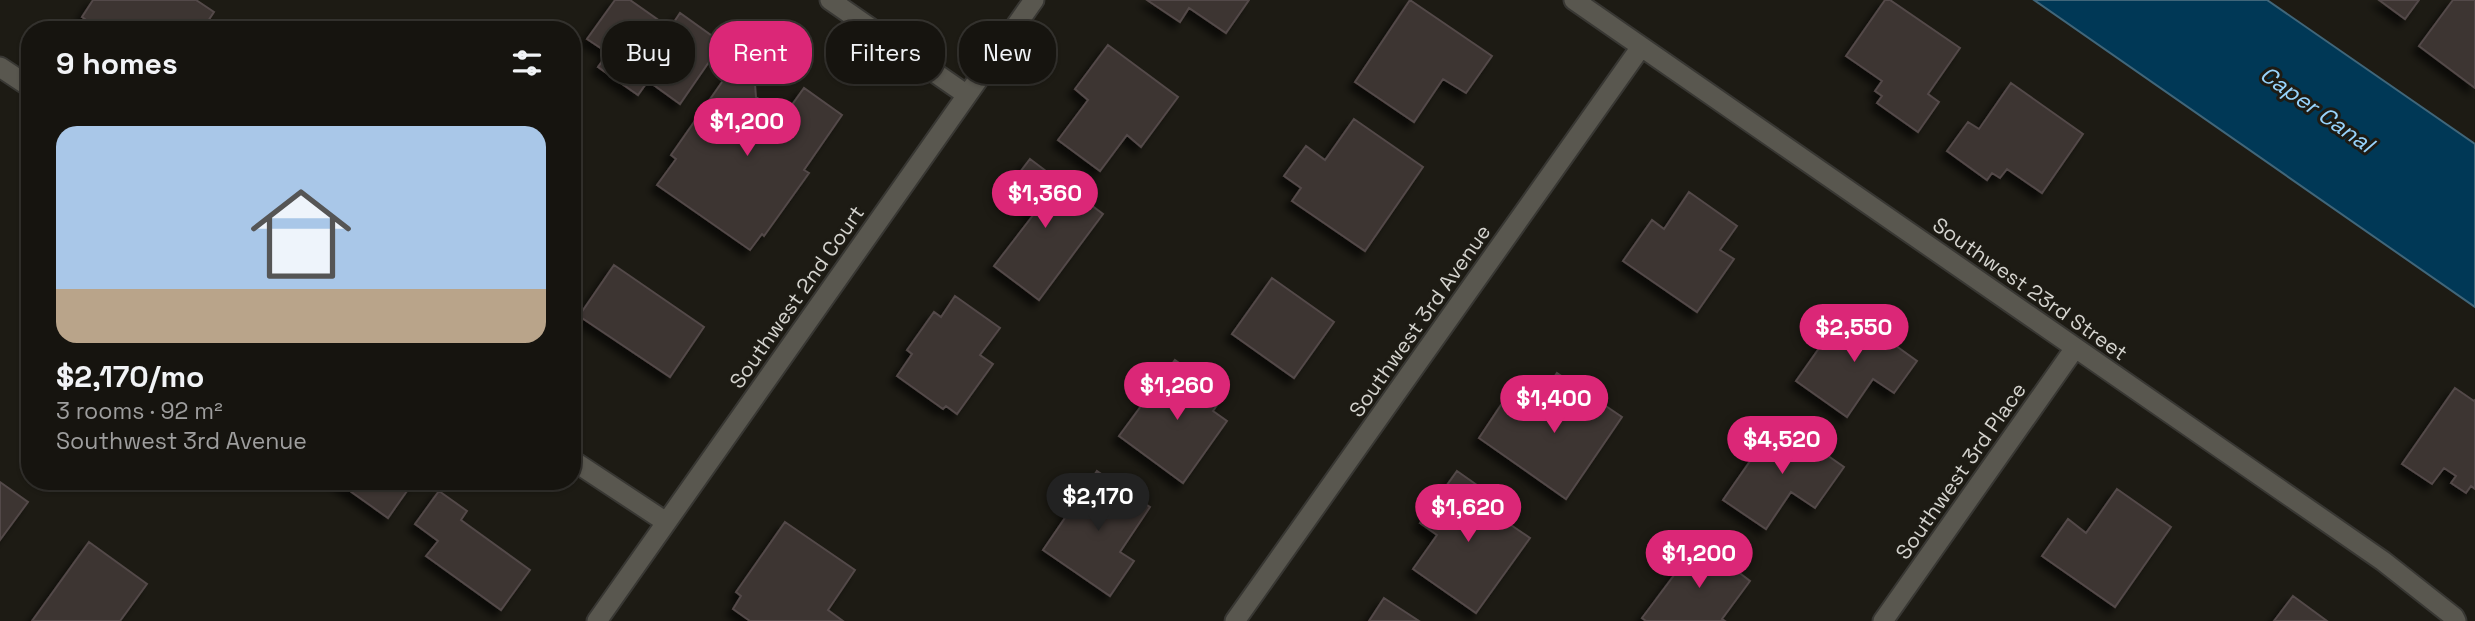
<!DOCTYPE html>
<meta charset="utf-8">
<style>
body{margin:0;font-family:"Space Grotesk",sans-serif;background:#23211d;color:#f1f3f6;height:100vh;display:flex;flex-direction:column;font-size:26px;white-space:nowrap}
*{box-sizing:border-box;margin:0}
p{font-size:23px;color:#9e9e9e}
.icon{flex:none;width:38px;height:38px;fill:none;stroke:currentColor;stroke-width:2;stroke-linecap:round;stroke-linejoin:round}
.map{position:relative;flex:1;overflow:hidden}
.side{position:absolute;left:21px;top:21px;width:560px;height:469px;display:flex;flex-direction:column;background:#16140f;border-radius:28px;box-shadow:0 2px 5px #0004,0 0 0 2px #35332f}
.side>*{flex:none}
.guide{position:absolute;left:602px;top:21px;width:665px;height:63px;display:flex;gap:14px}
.price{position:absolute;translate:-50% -60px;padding:0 16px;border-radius:24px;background:#db2777;color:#fff;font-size:23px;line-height:46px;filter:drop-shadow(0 2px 4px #0008)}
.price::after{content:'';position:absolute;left:50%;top:42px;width:21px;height:16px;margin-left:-10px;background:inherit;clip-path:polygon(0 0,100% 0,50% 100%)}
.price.selected{background:#222;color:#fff}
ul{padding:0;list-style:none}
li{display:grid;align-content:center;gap:14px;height:371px;padding:0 35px}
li+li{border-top:2px solid #35332f}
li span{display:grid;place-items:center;height:217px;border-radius:21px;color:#555}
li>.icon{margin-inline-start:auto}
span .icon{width:126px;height:126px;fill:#fffc;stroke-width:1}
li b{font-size:30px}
h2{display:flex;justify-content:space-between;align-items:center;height:84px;padding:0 35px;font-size:30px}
.pill{padding:0 24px;border-radius:28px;background:#16140f;box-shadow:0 2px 5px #0004,0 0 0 2px #35332f;font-size:24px;line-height:63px}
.pill.selected{background:#db2777;color:#fff}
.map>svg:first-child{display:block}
.water{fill:#003856;stroke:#40667a;stroke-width:2}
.building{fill:#3d3433;stroke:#534948;stroke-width:2;filter:url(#shadow)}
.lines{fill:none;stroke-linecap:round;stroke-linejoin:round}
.minor-casing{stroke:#383733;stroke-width:23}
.minor{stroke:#59574f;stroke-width:19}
.labels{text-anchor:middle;stroke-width:6;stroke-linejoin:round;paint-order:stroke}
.street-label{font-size:21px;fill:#d4d3ce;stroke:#1d1b14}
.water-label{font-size:23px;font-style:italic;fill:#97d3fc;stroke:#1d1b14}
</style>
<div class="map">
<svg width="2475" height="621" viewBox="0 0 2475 621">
<defs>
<filter id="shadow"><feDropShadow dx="-6" dy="6" stdDeviation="3.5" flood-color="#0009"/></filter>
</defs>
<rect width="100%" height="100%" fill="#1d1b14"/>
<path class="water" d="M2034,0H2267L2475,144V307Z"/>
<path class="building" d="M93,0H196L214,12L202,30H101L82,17Z
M615,0H630L670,28L680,13L722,43L680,104L648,81L638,95L598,67L608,53L587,39Z
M1147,0H1249L1226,33L1189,8L1180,22Z
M1410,0L1492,56L1466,93L1443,79L1414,122L1355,82Z
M1885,0H1890L1960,48L1928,94L1939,102L1918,132L1877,103L1882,96L1875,91L1882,81L1846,56Z
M2379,0H2419L2405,19Z
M2453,0H2475V88L2419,46Z
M1108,45L1178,97L1141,147L1127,135L1100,171L1058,140L1088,100L1075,89Z
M741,74L755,84L756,97L765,103L774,104L786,113L804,88L842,115L804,170L809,173L764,236L762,234L750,250L657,185L676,159L671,155L727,75Z
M2011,83L2083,134L2042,193L2007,169L2000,178L1992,173L1987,180L1947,151L1968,122L1979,129Z
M1354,119L1423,167L1365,251L1292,201L1301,188L1284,176L1306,146L1325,160Z
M1030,159L1103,214L1039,300L994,266L1034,214L1005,192Z
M1689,192L1737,226L1720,250L1734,259L1697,312L1623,261L1652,220L1664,229Z
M614,265L704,327L670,377L579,316Z
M1272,278L1334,322L1294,378L1232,334Z
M955,296L1000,328L980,355L993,364L957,414L946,406L943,409L897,376L912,354L907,350L934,312L941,317Z
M1846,310L1917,361L1894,393L1873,379L1847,417L1796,381Z
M1175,360L1224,395L1213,411L1227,421L1183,483L1119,436Z
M1557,373L1622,417L1566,499L1479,438L1503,402L1526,418Z
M2455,388L2474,401L2475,400V489L2471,486L2466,493L2451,483L2456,476L2444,468L2432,484L2402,464Z
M1778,421L1844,467L1815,508L1791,492L1766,529L1723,500Z
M1097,471L1150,507L1120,552L1134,561L1110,596L1043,550Z
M1457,471L1491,495L1483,506L1530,538L1476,613L1413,569L1437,535L1420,523Z
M336,481H414L388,518Z
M0,482L28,502L0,540Z
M2117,489L2171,527L2115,607L2042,556L2068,519L2086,533Z
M439,491L467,511L461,520L530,570L501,610L426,556L438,541L415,524Z
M785,522L855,570L828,610L843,621H750L733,609L741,596L736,592Z
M89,542L147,584L120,621H32Z
M1699,542L1750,581L1722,619L1725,621H1646L1642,618Z
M2293,596L2327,621H2274Z
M1384,598L1419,621H1369Z"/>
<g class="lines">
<g class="minor-casing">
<path id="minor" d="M830,0L967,95
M1574,0L2383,561L2454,617L2456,621
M0,67L30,87
M572,460L666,522
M597,621L1034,0
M1235,621L1641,47
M1883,621L2075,348"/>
</g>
<use href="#minor" class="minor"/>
</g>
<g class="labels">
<g class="street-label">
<text transform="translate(2030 289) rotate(35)" y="7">Southwest 23rd Street</text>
<text transform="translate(797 297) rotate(-55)" y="7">Southwest 2nd Court</text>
<text transform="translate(1420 321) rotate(-55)" y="7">Southwest 3rd Avenue</text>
<text transform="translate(1961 471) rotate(-55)" y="7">Southwest 3rd Place</text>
</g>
<g class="water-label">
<text transform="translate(2317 109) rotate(35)" y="8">Caper Canal</text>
</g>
</g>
</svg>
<b class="price" style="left:747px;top:158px">$1,200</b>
<b class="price" style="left:1045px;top:230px">$1,360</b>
<b class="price" style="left:1854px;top:364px">$2,550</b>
<b class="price" style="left:1177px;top:422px">$1,260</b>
<b class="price" style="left:1554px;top:435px">$1,400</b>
<b class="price" style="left:1782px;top:476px">$4,520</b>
<b class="price selected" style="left:1098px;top:533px">$2,170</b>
<b class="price" style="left:1468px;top:544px">$1,620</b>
<b class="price" style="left:1699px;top:590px">$1,200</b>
<div class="guide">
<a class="pill">Buy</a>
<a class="pill selected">Rent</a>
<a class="pill">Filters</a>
<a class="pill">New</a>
</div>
<section class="side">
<h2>9 homes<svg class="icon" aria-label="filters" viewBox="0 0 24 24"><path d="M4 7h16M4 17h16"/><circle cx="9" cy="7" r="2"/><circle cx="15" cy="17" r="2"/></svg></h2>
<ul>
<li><span style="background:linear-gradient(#a9c7e8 75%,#b9a48a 0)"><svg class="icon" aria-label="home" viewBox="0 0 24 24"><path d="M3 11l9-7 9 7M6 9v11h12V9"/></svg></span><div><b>$2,170/mo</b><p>3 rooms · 92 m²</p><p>Southwest 3rd Avenue</p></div></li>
</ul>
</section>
</div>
